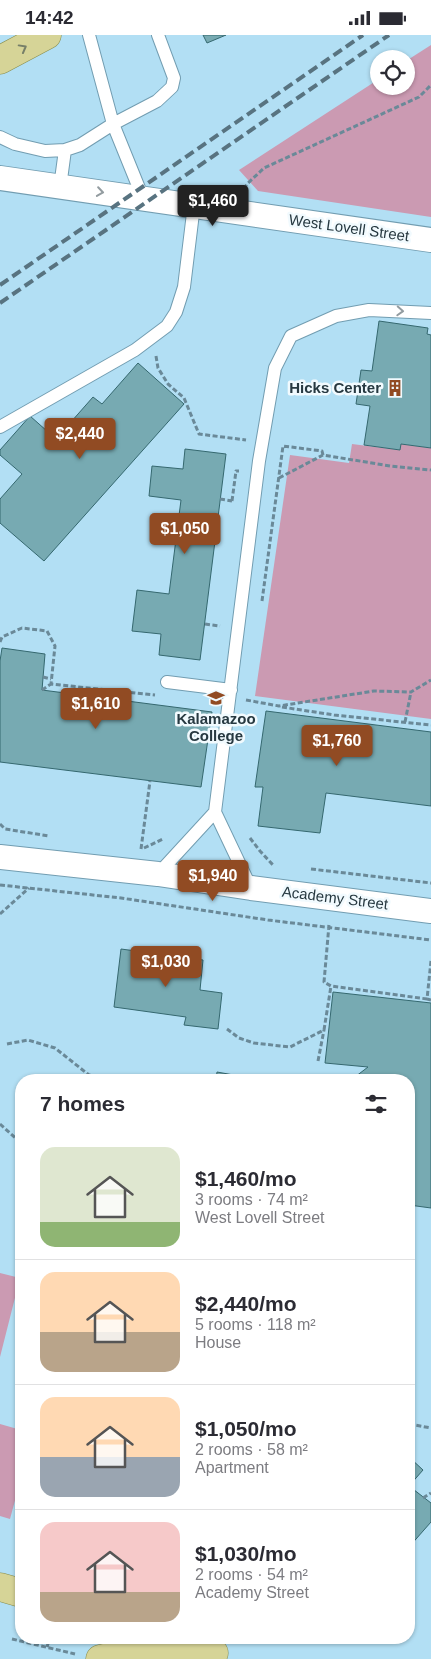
<!DOCTYPE html>
<meta charset="utf-8">
<style>
body{margin:0;font-family:Arial,sans-serif;background:#f7f7f7;color:#2b2b33;height:100vh;display:flex;flex-direction:column;font-size:19px;white-space:nowrap}
*{box-sizing:border-box;margin:0}
p{font-size:16px;color:#7c7c81}
.icon{flex:none;width:28px;height:28px;fill:none;stroke:currentColor;stroke-width:2;stroke-linecap:round;stroke-linejoin:round}
.map{position:relative;flex:1;overflow:hidden}
.drawer{position:absolute;left:15px;top:1039px;width:400px;height:570px;display:flex;flex-direction:column;background:#fff;border-radius:20px;box-shadow:0 1px 4px #0004}
.drawer>*{flex:none}
.fabs{position:absolute;left:370px;top:15px;display:grid;gap:10px}
.fabs a{display:grid;place-items:center;width:45px;height:45px;border-radius:50%;background:#fff;box-shadow:0 1px 4px #0004;font-size:25px}
.price{position:absolute;translate:-50% -42px;padding:0 11px;border-radius:5px;background:#914b23;color:#fff;font-size:16px;line-height:32px;filter:drop-shadow(0 1px 2px #0008)}
.price::after{content:'';position:absolute;left:50%;top:30px;width:15px;height:11px;margin-left:-8px;background:inherit;clip-path:polygon(0 0,100% 0,50% 100%)}
.price.on{background:#222;color:#fff}
ul{padding:0;list-style:none}
li{display:flex;align-items:center;gap:15px;height:125px;padding:0 25px}
li+li{border-top:1px solid #e1e1e2}
li span{display:grid;place-items:center;flex:none;width:140px;height:100px;border-radius:15px;color:#555}
li>.icon{margin-inline-start:auto}
span .icon{width:60px;height:60px;fill:#fffc;stroke-width:1}
li b{font-size:21px}
h2{display:flex;justify-content:space-between;align-items:center;height:60px;padding:0 25px;font-size:21px}
.status{display:flex;justify-content:space-between;align-items:center;height:35px;padding:0 25px;background:#fff;direction:ltr}
.status svg{height:14px;fill:currentColor}
.map>svg:first-child{display:block}
.green{fill:#cb9ab2}
.building{fill:#77aab2;stroke:#35686f}
.lines{fill:none;stroke-linecap:round;stroke-linejoin:round}
.lane-casing{stroke:#729db1;stroke-width:14}
.street-casing{stroke:#729db1;stroke-width:26}
.primary-casing{stroke:#878c4b;stroke-width:29}
.path{stroke:#6a8998;stroke-width:3;stroke-dasharray:5 2.5;stroke-linecap:butt}
.lane{stroke:#fff;stroke-width:12}
.street{stroke:#fff;stroke-width:24}
.primary{stroke:#d6d497;stroke-width:28}
.rail{stroke:#587380;stroke-width:4;stroke-dasharray:10 5;stroke-linecap:butt}
.oneway{stroke:#767f68}
.oneway2{stroke:#939ca0}
.labels{text-anchor:middle;stroke-width:5;stroke-linejoin:round;paint-order:stroke}
.street-label{font-size:15px;fill:#273941;stroke:#f1fafe}
.poi-label{font-size:15px;font-weight:bold;fill:#273941;stroke:#f1fafe;text-anchor:end}
</style>
<div class="status"><b>14:42</b><svg viewBox="0 0 49 12"><path d="M0 12V9h3v3zM5 12V6h3v6zM10 12V3h3v9zM15 12V0h3v12zM26 1h20v11H26zM47 4h2v5h-2z"/></svg></div>
<div class="map">
<svg width="431" height="1624" viewBox="0 0 431 1624">
<rect width="100%" height="100%" fill="#b2dff4"/>
<path class="green" d="M431,10V182L258,156L239,135L379,44V51H406V26Z
M352,409L400,415L401,409L431,413V684L255,661L290,420L349,428Z
M0,1238L20,1243L0,1322Z
M0,1389L21,1395V1443L10,1484L0,1481Z"/>
<path class="building" d="M203,0H226L207,8Z
M379,286L428,293L427,299L431,300V413L401,409L400,415L364,410L370,371L356,369L361,335L372,336Z
M138,328L184,369L44,526L0,488V464L22,439L0,420V415L30,381L56,404L93,362L102,369Z
M185,414L226,419L200,625L159,620L161,599L132,596L137,555L169,559L181,465L149,461L152,431L183,434Z
M2,613L45,619L42,655L212,677L201,752L0,727V626Z
M266,676L431,697V771L326,758L320,798L258,791L263,752H255Z
M121,914L203,925L200,955L222,958L218,994L184,990L186,982L114,972Z
M333,957L431,968V1173L409,1170V1045H351L368,1032L325,1028Z
M217,1037L261,1045H216Z
M409,1422L423,1435L409,1451L431,1468V1487L409,1512Z"/>
<g class="lines">
<g class="lane-casing">
<path id="lane" d="M89,0L113,89L143,163
M0,102L15,109L45,116L65,115L80,110L113,89L157,66L172,52L174,43L158,0
M60,152L65,115
M0,392L135,315L167,291L176,277L184,252L194,170
M167,647L231,655
M215,777L251,853
M158,839L215,777L259,426L275,333L291,301L336,281L369,275L431,278"/>
</g>
<g class="street-casing">
<path id="street" d="M0,143L431,205
M0,822L158,839L251,853L431,876"/>
</g>
<g class="primary-casing">
<path id="primary" d="M0,25L47,0
M0,1552L21,1558
M100,1624C137,1614 176,1618 214,1618"/>
</g>
<path class="path" d="M244,154L247,149L264,133L419,62L431,50
M156,321L158,333L168,349L184,363L199,399L246,405
M279,443L323,420L390,431L431,435
M220,464L232,466
M232,466L236,436H239
M262,566L283,411L322,416L323,420
M205,589L220,591
M0,607L2,602L22,593L47,596L55,611L51,649L155,660
M43,642L51,644
M42,655L51,649
M246,665L279,671L374,656L411,657L431,645
M282,672L334,680L431,690
M405,687L411,657
M0,789L5,794L49,801
M250,803L260,816L273,830
M144,813L163,804
M141,814L150,746
M311,834L431,848
M0,850L121,863L268,885L431,905
M0,879L29,853
M329,890L324,947L331,951L427,964
M431,926L427,964L431,965
M227,994L239,1003L254,1008L290,1012L324,995L331,951
M7,1009L28,1005L55,1013L89,1040L108,1045
M318,1026L324,995
M168,1045L170,1042
M0,1089L21,1108
M409,1389L431,1393
M423,1463L431,1458
M12,1604L75,1619
M47,1612L50,1602"/>
<use href="#lane" class="lane"/>
<use href="#street" class="street"/>
<use href="#primary" class="primary"/>
<path class="rail" d="M0,250L363,0
M0,268L389,0"/>
</g>
<defs><path id="oneway-chevron" d="M-2-3.5L2.5 0L-2 3.5" fill="none" stroke-width="1.6" stroke-linecap="round" stroke-linejoin="round" transform="scale(1.25)"/></defs>
<use class="oneway" href="#oneway-chevron" transform="translate(23 13) rotate(-29)"/>
<g class="oneway2">
<use href="#oneway-chevron" transform="translate(100 157) rotate(8)"/>
<use href="#oneway-chevron" transform="translate(400 276) rotate(3)"/>
</g>
<defs>
<g id="building-bare" transform="scale(1.35)"><path d="M-4-6H4V6H1V3H-1V6H-4ZM-2.5-4.3h1.7v1.8h-1.7ZM.8-4.3h1.7v1.8H.8ZM-2.5-1h1.7V.8h-1.7ZM.8-1h1.7V.8H.8Z" fill="#914b23" stroke="#f1fafe" stroke-width="2.5" paint-order="stroke"/></g>
<g id="university-bare" transform="scale(1.35)"><path d="M0-5L7-2L0 1L-7-2ZM-4 1L0 2.5L4 1V4Q0 6-4 4Z" fill="#914b23" stroke="#f1fafe" stroke-width="2.5" paint-order="stroke"/></g>
</defs>
<g fill-rule="evenodd">
<use href="#building-bare" x="395" y="353"/>
<use href="#university-bare" x="216" y="663"/>
</g>
<g class="labels">
<g class="street-label">
<text transform="translate(349 193) rotate(8)" y="5">West Lovell Street</text>
<text transform="translate(335 863) rotate(7)" y="5">Academy Street</text>
</g>
<g class="poi-label">
<text x="381" y="358">Hicks Center</text>
<text x="216" y="689" text-anchor="middle">Kalamazoo<tspan x="216" dy="17">College</tspan></text>
</g>
</g>
</svg>
<div class="fabs">
<a><svg class="icon" aria-label="locate" viewBox="0 0 24 24"><circle cx="12" cy="12" r="6"/><path d="M12 2v4M12 18v4M2 12h4M18 12h4"/></svg></a>
</div>
<b class="price on" style="left:213px;top:192px">$1,460</b>
<b class="price" style="left:80px;top:425px">$2,440</b>
<b class="price" style="left:185px;top:520px">$1,050</b>
<b class="price" style="left:96px;top:695px">$1,610</b>
<b class="price" style="left:337px;top:732px">$1,760</b>
<b class="price" style="left:213px;top:867px">$1,940</b>
<b class="price" style="left:166px;top:953px">$1,030</b>
<section class="drawer">
<h2>7 homes<svg class="icon" aria-label="filters" viewBox="0 0 24 24"><path d="M4 7h16M4 17h16"/><circle cx="9" cy="7" r="2"/><circle cx="15" cy="17" r="2"/></svg></h2>
<ul>
<li><span style="background:linear-gradient(#dfe7d0 75%,#8fb573 0)"><svg class="icon" aria-label="home" viewBox="0 0 24 24"><path d="M3 11l9-7 9 7M6 9v11h12V9"/></svg></span><div><b>$1,460/mo</b><p>3 rooms · 74 m²</p><p>West Lovell Street</p></div></li>
<li><span style="background:linear-gradient(#ffd9b3 60%,#b9a48a 0)"><svg class="icon" aria-label="home" viewBox="0 0 24 24"><path d="M3 11l9-7 9 7M6 9v11h12V9"/></svg></span><div><b>$2,440/mo</b><p>5 rooms · 118 m²</p><p>House</p></div></li>
<li><span style="background:linear-gradient(#ffd9b3 60%,#9aa5b1 0)"><svg class="icon" aria-label="home" viewBox="0 0 24 24"><path d="M3 11l9-7 9 7M6 9v11h12V9"/></svg></span><div><b>$1,050/mo</b><p>2 rooms · 58 m²</p><p>Apartment</p></div></li>
<li><span style="background:linear-gradient(#f6c9c9 70%,#b9a48a 0)"><svg class="icon" aria-label="home" viewBox="0 0 24 24"><path d="M3 11l9-7 9 7M6 9v11h12V9"/></svg></span><div><b>$1,030/mo</b><p>2 rooms · 54 m²</p><p>Academy Street</p></div></li>
</ul>
</section>
</div>
